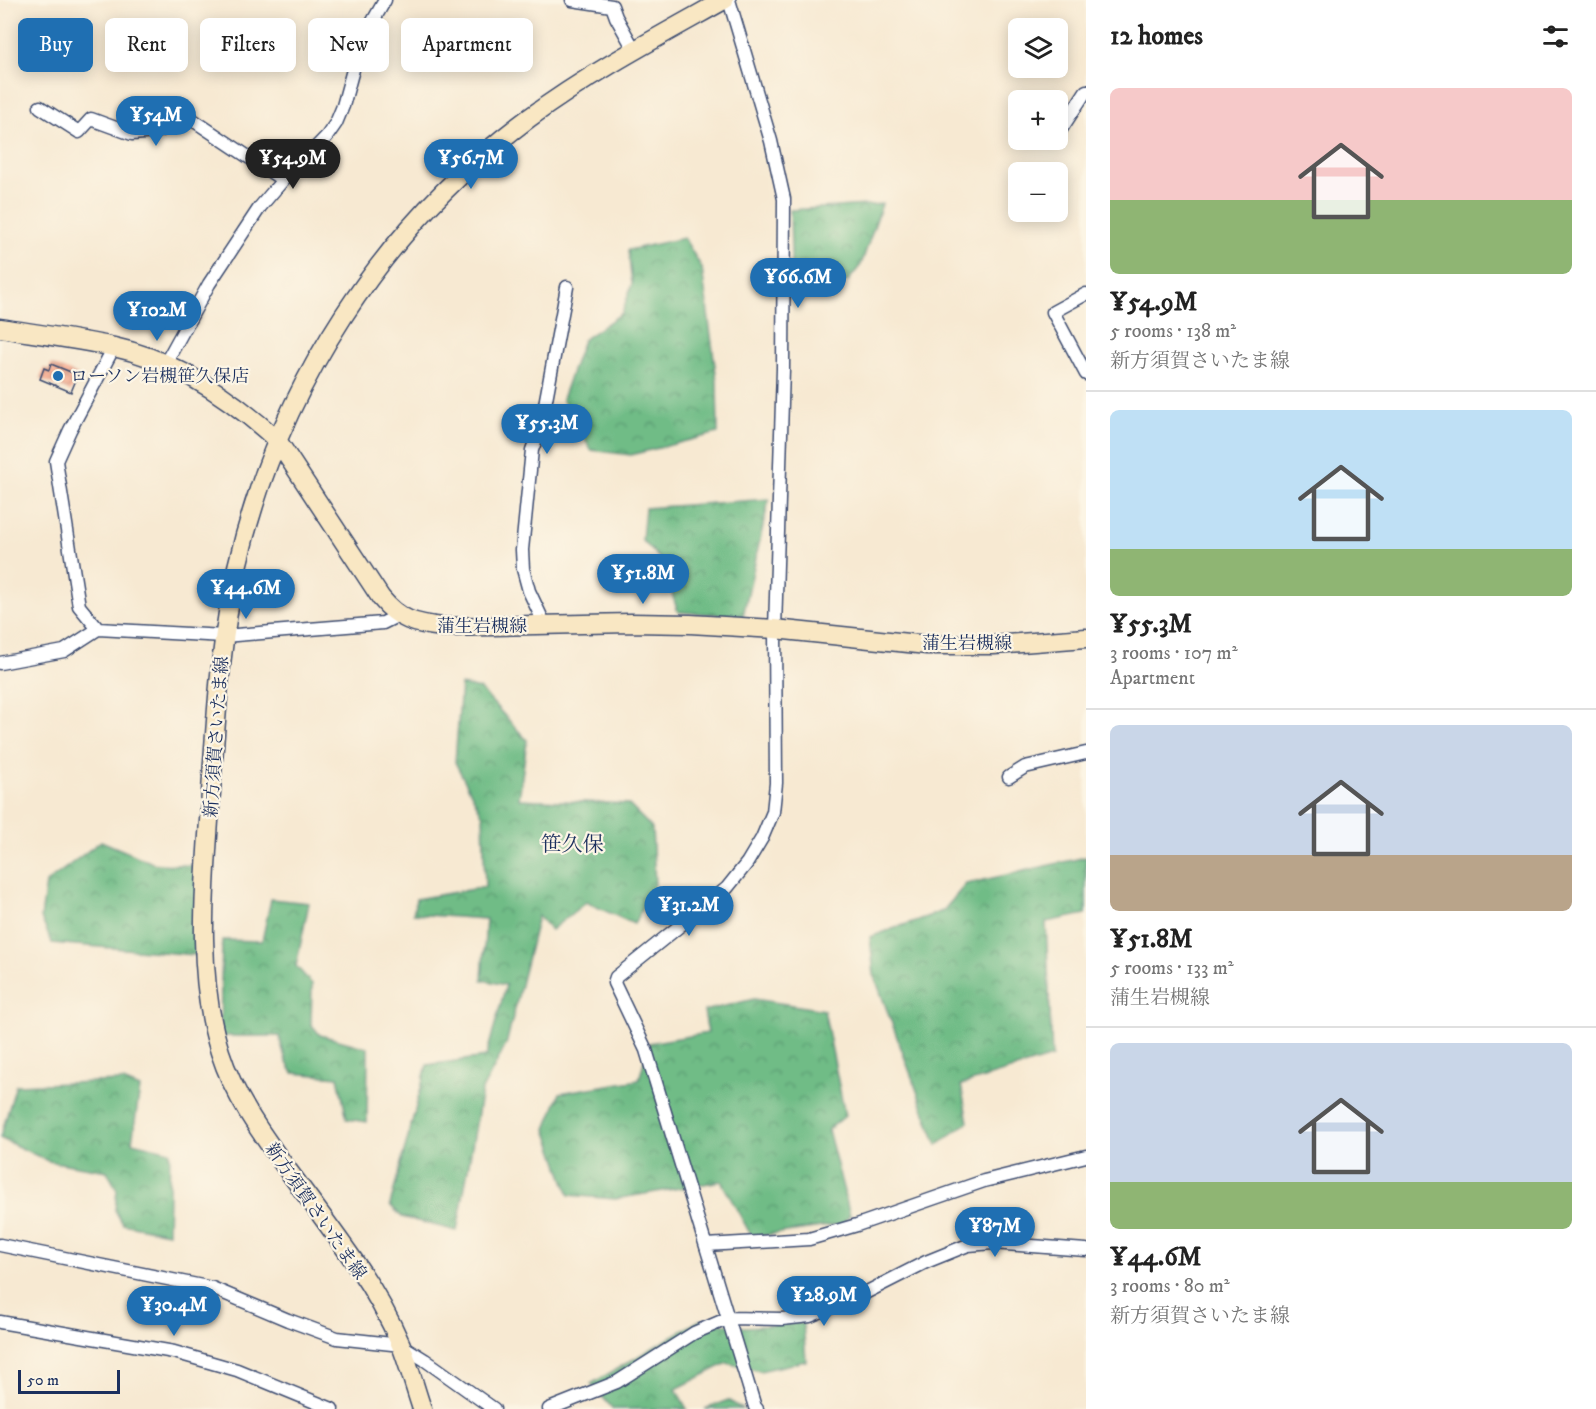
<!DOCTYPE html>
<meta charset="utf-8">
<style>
body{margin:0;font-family:"IM FELL DW Pica","Noto Serif JP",serif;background:#f6f6f6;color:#222;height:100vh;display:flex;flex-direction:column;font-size:22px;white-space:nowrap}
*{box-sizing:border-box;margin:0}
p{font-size:20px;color:#767676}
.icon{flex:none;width:33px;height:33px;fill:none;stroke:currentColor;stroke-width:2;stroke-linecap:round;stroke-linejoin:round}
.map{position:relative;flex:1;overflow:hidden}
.drawer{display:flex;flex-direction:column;background:#fff;width:510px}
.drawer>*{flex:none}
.top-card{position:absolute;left:18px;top:18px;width:570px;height:54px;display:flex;gap:12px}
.buttons{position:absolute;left:1008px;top:18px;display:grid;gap:12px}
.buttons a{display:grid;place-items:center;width:60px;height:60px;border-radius:9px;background:#fff;box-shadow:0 3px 15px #0003;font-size:30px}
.scale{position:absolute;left:18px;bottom:15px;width:102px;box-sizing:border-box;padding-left:6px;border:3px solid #1b2f5e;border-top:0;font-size:16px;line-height:21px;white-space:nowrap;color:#1b2f5e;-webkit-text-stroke:4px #fcf5e5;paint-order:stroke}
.price{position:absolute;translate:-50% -51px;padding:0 14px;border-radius:21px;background:#1f6fb2;color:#fff;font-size:20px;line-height:39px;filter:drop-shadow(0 2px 3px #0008)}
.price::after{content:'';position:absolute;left:50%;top:36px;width:18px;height:14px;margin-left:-9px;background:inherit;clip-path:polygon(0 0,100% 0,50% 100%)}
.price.current{background:#222;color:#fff}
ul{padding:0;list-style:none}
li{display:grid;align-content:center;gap:12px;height:318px;padding:0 24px}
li+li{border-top:2px solid #e0e0e0}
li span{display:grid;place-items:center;height:186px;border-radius:9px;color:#555}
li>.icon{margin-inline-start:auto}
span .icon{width:108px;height:108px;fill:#fffc;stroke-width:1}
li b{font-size:26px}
h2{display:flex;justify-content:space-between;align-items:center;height:72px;padding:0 24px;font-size:26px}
.pill{padding:0 21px;border-radius:9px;background:#fff;box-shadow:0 3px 15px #0003;font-size:21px;line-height:54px}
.pill.current{background:#1f6fb2;color:#fff}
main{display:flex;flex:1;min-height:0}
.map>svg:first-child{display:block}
.forest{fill:url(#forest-crowns);stroke:#457672;stroke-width:1.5}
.building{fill:url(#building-cross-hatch)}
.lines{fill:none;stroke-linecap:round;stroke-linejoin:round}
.street-casing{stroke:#3c4b6f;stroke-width:15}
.secondary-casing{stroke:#3c4b6f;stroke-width:21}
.street{stroke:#fff;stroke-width:12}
.secondary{stroke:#f9e7c3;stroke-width:18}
.poi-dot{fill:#1f6fb2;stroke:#fcf5e5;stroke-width:2}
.labels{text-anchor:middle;stroke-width:4.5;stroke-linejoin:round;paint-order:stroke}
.poi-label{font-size:18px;fill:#1b2f5e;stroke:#fcf5e5;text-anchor:start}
.street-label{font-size:18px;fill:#1b2f5e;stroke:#fcf5e5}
.quarter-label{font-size:21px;fill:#1b2f5e;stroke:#fcf5e5}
</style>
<main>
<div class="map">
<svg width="1086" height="1409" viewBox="0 0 1086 1409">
<defs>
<pattern id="forest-crowns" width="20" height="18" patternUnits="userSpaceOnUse" patternTransform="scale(1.5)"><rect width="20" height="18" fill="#6fbc86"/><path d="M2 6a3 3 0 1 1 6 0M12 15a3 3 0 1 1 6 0" fill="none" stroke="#5a9971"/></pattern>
<pattern id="building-cross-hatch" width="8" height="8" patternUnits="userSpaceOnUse" patternTransform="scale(1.5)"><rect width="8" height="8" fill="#f3a083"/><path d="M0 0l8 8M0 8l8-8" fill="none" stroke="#c4836e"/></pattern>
</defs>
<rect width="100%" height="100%" fill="#fcf5e5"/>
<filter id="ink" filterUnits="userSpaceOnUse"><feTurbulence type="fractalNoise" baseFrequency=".0167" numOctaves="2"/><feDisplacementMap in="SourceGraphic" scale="12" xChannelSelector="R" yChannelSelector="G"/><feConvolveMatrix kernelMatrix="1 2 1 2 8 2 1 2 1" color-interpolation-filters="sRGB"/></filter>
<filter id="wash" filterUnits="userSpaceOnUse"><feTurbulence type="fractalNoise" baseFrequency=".008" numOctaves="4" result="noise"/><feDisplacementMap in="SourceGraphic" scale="24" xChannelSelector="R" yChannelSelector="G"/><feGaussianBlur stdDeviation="1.35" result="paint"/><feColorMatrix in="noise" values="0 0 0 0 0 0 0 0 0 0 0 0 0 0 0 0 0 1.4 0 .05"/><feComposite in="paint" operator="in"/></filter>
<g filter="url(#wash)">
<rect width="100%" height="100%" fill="#f7e9d2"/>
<path class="forest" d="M882,204L861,265L848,281L792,290L790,210Z
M684,238L702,268L717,381L718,433L631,455L591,450L562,399L583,340L622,313L632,284L628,250Z
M769,499L743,616L678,612L661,560L642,540L645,508Z
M461,685L480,689L527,740L519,799L628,804L652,828L655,884L634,924L586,902L551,930L538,916L506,1045L482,1090L457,1231L402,1217L390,1205L427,1065L486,1057L506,985L482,980L486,919L413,914L416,899L485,887L483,816L455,762Z
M101,841L155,864L203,866L196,955L52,943L41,918L46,883Z
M1086,857V914L1046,922L1052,1057L961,1085L968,1122L937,1145L874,975L870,937L943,911L966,884Z
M271,899L309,903L296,966L312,984L311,1024L320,1035L368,1048L367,1122L347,1119L338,1077L293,1073L286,1061L279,1036H220L222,940L262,941Z
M754,999L824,1010L845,1116L828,1130L850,1215L842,1224L752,1237L721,1181L615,1199L569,1195L546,1129L560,1093L639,1080L649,1043L708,1033L704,1011Z
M123,1081L140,1088L132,1142L170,1151L168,1233L123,1224L115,1210L117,1190L107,1171L48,1161L0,1138L16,1085Z
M700,1320L744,1327L803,1323L806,1361L760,1371L727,1363L676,1389L687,1409H613L591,1384Z
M728,1400L742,1409H705Z"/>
<g id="blocks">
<path class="building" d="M51,364L78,375L71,392L40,379L44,368L49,370Z"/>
</g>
</g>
<g filter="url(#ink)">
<use href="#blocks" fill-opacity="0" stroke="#3c4b6f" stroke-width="1.5"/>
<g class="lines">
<g class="street-casing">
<path id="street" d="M572,0L612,6L616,17L635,51
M729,0L771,141L784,199L783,369L775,629L776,783L773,812L762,838L747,863L727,888L616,977L614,983L646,1050L755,1407L757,1409
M40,107L79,132L91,119L132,134L156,132L190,118L283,180
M1058,134L1086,91
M1086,294L1053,312L1086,374
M165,364L209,284L260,207L283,180L303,161L327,136L336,123L343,106L360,44L385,0
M545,625L529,591L523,569L522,550L532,450L541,426L567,287
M98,629L79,606L56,461L70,430L114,347
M0,663L64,651L98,629L224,636L383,623L399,615
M1009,777L1025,767L1086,753
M0,1245L212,1288L288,1320L337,1338L401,1345L425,1360L494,1409
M706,1245L809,1239L857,1225L984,1181L1086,1156
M0,1322L174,1352L237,1370L332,1409
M549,1409L617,1382L694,1333L729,1318L782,1319L810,1316L863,1294L926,1262L968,1245L993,1243L1086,1250"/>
</g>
<g class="secondary-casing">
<path id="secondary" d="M0,328C38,334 77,339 114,347C175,360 231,398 277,440L381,598C399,620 415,624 443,627L631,623L690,624L775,629L927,645H994L1086,638
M422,1409C415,1388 409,1366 401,1345C389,1317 373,1289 356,1264C334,1232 310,1200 287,1169C260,1132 234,1096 220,1052C193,967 207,864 212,776C217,706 221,635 237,567C278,388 382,227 529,118C590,73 658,37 724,0"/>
</g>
<use href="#street" class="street"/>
<use href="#secondary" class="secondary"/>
</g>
</g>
<circle class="poi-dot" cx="58" cy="376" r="6"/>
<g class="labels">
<g class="poi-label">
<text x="70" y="382">ローソン岩槻笹久保店</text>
</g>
<g class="street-label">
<text x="482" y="632">蒲生岩槻線</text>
<text x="967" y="649">蒲生岩槻線</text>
<text transform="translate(216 737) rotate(-86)" y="6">新方須賀さいたま線</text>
<text transform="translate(316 1211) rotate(55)" y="6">新方須賀さいたま線</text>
</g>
<g class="quarter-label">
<text x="572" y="851">笹久保</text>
</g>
</g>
</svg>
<div class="buttons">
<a><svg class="icon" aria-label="layers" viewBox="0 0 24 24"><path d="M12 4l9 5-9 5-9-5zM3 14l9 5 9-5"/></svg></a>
<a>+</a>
<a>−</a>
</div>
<div class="scale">50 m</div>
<b class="price" style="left:156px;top:147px">¥54M</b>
<b class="price current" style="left:293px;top:190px">¥54.9M</b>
<b class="price" style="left:471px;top:190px">¥56.7M</b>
<b class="price" style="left:798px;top:309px">¥66.6M</b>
<b class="price" style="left:157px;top:342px">¥102M</b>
<b class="price" style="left:547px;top:455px">¥55.3M</b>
<b class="price" style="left:643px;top:605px">¥51.8M</b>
<b class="price" style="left:246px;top:620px">¥44.6M</b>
<b class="price" style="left:689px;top:937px">¥31.2M</b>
<b class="price" style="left:995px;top:1258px">¥87M</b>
<b class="price" style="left:824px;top:1327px">¥28.9M</b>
<b class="price" style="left:174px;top:1337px">¥30.4M</b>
<div class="top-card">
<a class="pill current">Buy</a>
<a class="pill">Rent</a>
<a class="pill">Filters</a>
<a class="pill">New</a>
<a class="pill">Apartment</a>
</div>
</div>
<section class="drawer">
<h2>12 homes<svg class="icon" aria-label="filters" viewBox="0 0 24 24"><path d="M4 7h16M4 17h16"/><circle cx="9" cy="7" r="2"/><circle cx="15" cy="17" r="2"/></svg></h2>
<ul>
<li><span style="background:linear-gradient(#f6c9c9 60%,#8fb573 0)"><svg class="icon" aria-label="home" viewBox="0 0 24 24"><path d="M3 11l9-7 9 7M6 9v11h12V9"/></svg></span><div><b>¥54.9M</b><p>5 rooms · 138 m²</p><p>新方須賀さいたま線</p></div></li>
<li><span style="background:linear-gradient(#bfe0f5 75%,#8fb573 0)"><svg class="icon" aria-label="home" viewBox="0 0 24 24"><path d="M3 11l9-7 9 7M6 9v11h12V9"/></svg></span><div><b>¥55.3M</b><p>3 rooms · 107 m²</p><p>Apartment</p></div></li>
<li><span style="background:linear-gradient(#c9d6e8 70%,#b9a48a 0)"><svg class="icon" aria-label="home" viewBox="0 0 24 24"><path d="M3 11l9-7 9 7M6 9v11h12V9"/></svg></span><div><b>¥51.8M</b><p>5 rooms · 133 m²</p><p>蒲生岩槻線</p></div></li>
<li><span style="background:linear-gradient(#c9d6e8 75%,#8fb573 0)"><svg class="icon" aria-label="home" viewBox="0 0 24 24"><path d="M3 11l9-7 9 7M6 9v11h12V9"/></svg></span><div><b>¥44.6M</b><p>3 rooms · 80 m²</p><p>新方須賀さいたま線</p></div></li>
</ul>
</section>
</main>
